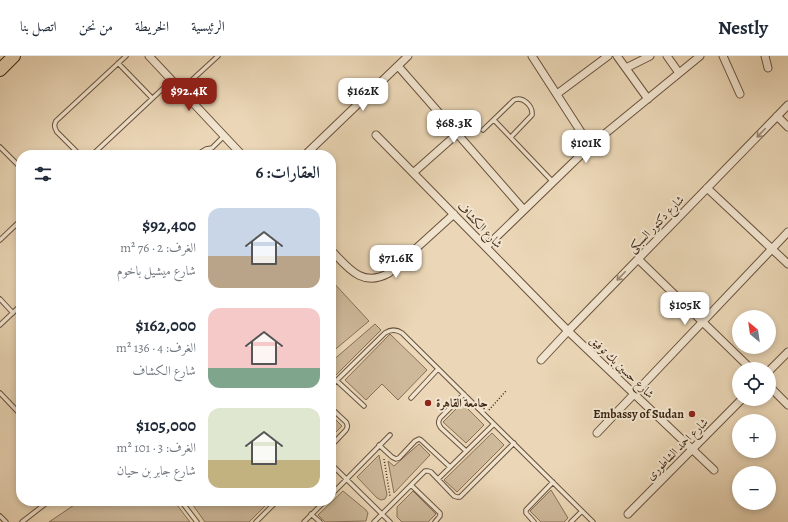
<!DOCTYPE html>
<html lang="ar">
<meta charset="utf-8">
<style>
body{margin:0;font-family:Alegreya,Amiri,serif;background:#f6f6f7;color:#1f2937;direction:rtl;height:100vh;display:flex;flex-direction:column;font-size:15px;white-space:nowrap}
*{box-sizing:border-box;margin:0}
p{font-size:13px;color:#747a83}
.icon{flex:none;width:22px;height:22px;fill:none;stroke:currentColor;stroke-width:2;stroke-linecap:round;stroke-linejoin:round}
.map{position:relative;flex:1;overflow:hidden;direction:ltr}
.panel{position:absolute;left:16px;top:94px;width:320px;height:356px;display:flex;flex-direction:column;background:#fff;border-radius:16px;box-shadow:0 2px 6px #0003;direction:rtl}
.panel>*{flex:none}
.needle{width:26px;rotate:331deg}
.controls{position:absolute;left:732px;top:254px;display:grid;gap:8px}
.controls a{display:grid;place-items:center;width:44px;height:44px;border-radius:50%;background:#fff;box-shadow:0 2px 6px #0003;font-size:20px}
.price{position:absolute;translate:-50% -34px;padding:0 9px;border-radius:8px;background:#fff;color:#222;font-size:13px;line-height:26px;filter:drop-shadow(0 1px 2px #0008)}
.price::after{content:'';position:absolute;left:50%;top:24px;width:12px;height:9px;margin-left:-6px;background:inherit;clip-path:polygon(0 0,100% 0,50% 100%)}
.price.on{background:#8f2418;color:#fff}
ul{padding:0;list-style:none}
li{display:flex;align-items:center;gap:12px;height:100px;padding:0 16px}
li span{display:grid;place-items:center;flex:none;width:112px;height:80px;border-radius:12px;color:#555}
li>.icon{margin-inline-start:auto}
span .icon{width:48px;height:48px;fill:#fffc;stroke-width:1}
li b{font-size:17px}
h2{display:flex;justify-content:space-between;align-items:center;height:48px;padding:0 16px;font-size:17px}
header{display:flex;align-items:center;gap:24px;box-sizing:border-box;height:56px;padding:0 20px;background:#fff;border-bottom:1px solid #e0e1e3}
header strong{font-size:19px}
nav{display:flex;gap:22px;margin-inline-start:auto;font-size:14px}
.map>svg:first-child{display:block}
.green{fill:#ceb99b;stroke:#867057}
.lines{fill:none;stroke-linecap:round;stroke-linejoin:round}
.service-casing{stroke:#69523c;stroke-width:5.5}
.minor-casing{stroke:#69523c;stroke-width:9}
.primary-casing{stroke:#3e2613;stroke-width:14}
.path{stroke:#3e2613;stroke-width:1.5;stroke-dasharray:1 2;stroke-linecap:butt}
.service{stroke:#f2e5d0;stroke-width:3.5}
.minor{stroke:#f2e5d0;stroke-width:7}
.primary{stroke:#ebd7b7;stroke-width:12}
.oneway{stroke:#988672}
.poi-dot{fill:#8f2418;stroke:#f2e5d0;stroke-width:1.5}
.labels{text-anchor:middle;stroke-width:4;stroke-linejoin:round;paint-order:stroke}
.street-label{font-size:12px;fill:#3e2613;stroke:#f2e5d0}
.poi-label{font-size:12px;font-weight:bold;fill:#3e2613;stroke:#f2e5d0;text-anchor:start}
</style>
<header>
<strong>Nestly</strong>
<nav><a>الرئيسية</a><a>الخريطة</a><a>من نحن</a><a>اتصل بنا</a></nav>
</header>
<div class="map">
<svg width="788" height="466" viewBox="0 0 788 466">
<rect width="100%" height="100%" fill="#ebd7b7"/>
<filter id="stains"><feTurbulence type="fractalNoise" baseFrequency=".005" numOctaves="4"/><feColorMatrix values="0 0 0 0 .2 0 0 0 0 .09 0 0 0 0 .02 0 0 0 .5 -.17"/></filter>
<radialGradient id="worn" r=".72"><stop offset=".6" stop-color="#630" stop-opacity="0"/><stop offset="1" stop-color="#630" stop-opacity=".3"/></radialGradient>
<path class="green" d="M331,224L369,265L331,297Z
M375,268L381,274L331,324V306Z
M390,278L427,314L398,344L382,328L366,344L345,324Z
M462,347L484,369L466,387L443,366Z
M331,359L342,370L331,381Z
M492,377L504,389L457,436L444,424Z
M419,388L430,399L394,437L388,405L394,410Z
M379,399L387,439L385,443L381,444L377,442L357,421Z
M551,434L568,462L564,466H541L530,455Z
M343,435L366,454L368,457L366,465L325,466L318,459Z
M413,435L436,458L428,466H402L397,461V451Z
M80,445H174L190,466H49Z
M190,445H270L249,466H205Z"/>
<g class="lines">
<g class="service-casing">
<path id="service" d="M118,7L152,42
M181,34L218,0
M494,64L553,126
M483,74L514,44C523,40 533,50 532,59L511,81
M0,91L21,112
M80,99L57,76C54,71 54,69 56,65L126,0
M92,99L172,24
M196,99L206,93L212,92L224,80
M0,184L21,164
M0,243L13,257
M0,269L21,249
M337,325L364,350
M331,330L385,277C391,273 396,273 402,277L593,466
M0,337L21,359
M464,338L440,362C438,366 438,368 441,372L466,395
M411,342L438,313
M331,352L346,366C348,369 348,371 346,374L331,390
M379,389L392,401L396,403L399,402L415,385L419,383L421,384L450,411
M331,408L390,466
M438,423L494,368
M411,429L440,457V460L435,466
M331,439L390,379
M181,445L197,466
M311,458L320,466
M0,460L6,466
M22,466L49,445
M256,466L274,448L275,445
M304,466L325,445
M374,466L425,415H428L431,416L454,440L457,441H460L514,387
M534,466L526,457V454L553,426
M571,466L582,455"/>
</g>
<g class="minor-casing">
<path id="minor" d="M149,0L242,99
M532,0L590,90
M617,0L648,43
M667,0L679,17
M723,0L740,38
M765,0L768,12
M398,10L524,154
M626,12L650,0
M557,38L608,0
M777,60L788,71
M376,79L568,275L714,414
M305,99L408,0
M413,117L457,78
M707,132L788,208
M486,191L590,90L700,0
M331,194C348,212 362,232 389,217L454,158
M638,203L751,313
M541,304L568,275L788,49
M769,315L788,296
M769,330L788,349
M597,377L788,176
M628,458L742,343"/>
</g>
<g class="primary-casing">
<path id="primary" d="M0,14L14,0"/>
</g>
<path class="path" d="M489,354L506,335
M384,403L390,440"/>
<use href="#service" class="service"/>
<use href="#minor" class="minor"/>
<use href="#primary" class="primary"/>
</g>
<defs><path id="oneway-shaft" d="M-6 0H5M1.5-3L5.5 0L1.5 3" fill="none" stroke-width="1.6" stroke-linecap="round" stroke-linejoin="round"/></defs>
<g class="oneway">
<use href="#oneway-shaft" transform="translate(761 77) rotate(134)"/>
<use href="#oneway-shaft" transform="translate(621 220) rotate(134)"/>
</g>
<g class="poi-dot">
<circle cx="428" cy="347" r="4"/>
<circle cx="692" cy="358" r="4"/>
</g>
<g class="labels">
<g class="street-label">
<text transform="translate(656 168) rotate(-46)" y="4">شارع دكتور السبكى</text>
<text transform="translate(480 169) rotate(46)" y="4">شارع الكشاف</text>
<text transform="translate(622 311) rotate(44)" y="4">شارع حسين بك توفيق</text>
<text transform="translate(677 393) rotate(-45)" y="4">شارع احمد الشاطورى</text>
</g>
<g class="poi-label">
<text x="436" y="351">جامعة القاهرة</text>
<text x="684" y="362" text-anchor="end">Embassy of Sudan</text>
</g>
</g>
<rect width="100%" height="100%" filter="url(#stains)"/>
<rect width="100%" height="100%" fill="url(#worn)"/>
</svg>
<div class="controls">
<a><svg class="needle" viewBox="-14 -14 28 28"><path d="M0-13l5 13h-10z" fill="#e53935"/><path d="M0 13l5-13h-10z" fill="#747a83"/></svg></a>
<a><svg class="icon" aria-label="locate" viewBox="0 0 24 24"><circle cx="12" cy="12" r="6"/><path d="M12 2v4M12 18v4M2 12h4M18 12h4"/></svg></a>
<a>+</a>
<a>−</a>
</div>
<b class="price on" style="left:189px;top:56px">$92.4K</b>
<b class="price" style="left:363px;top:56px">$162K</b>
<b class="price" style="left:454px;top:88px">$68.3K</b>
<b class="price" style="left:586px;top:108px">$101K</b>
<b class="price" style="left:396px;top:223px">$71.6K</b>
<b class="price" style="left:685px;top:270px">$105K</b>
<section class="panel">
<h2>العقارات: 6<svg class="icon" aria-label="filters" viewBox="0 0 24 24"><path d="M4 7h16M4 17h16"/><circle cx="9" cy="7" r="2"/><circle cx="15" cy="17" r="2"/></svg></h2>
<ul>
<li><span style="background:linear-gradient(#c9d6e8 60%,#b9a48a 0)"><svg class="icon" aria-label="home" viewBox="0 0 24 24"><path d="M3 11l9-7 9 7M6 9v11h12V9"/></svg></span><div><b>$92,400</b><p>الغرف: 2 · 76 m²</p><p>شارع ميشيل باخوم</p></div></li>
<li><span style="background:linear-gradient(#f6c9c9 75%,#7fa58c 0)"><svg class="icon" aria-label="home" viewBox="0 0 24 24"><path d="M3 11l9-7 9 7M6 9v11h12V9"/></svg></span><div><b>$162,000</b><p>الغرف: 4 · 136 m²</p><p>شارع الكشاف</p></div></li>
<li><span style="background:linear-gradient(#dfe7d0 65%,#c2b280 0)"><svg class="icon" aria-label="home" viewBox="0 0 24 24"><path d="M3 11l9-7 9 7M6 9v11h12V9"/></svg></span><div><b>$105,000</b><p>الغرف: 3 · 101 m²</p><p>شارع جابر بن حيان</p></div></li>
</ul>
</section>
</div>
